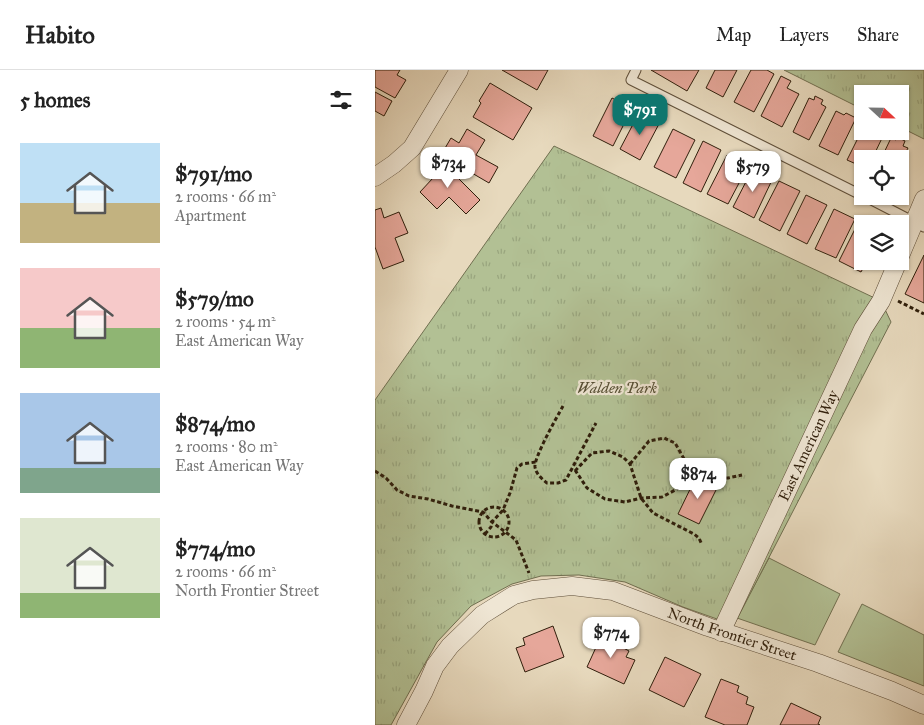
<!DOCTYPE html>
<meta charset="utf-8">
<style>
body{margin:0;font-family:"IM FELL Great Primer",serif;background:#f6f6f6;color:#222;height:100vh;display:flex;flex-direction:column;font-size:19px;white-space:nowrap}
*{box-sizing:border-box;margin:0}
p{font-size:16px;color:#767676}
.icon{flex:none;width:28px;height:28px;fill:none;stroke:currentColor;stroke-width:2;stroke-linecap:round;stroke-linejoin:round}
.map{position:relative;flex:1;overflow:hidden}
.side{display:flex;flex-direction:column;background:#fff;width:375px}
.side>*{flex:none}
.needle{width:32px;rotate:112deg}
.fabs{position:absolute;left:479px;top:15px;display:grid;gap:10px}
.fabs a{display:grid;place-items:center;width:55px;height:55px;border-radius:0px;background:#fff;box-shadow:0 1px 4px #0004;font-size:25px}
.price{position:absolute;translate:-50% -42px;padding:0 11px;border-radius:10px;background:#fff;color:#222;font-size:16px;line-height:32px;filter:drop-shadow(0 1px 2px #0008)}
.price::after{content:'';position:absolute;left:50%;top:30px;width:15px;height:11px;margin-left:-8px;background:inherit;clip-path:polygon(0 0,100% 0,50% 100%)}
.price.on{background:#0f766e;color:#fff}
ul{padding:0;list-style:none}
li{display:flex;align-items:center;gap:15px;height:125px;padding:0 20px}
li span{display:grid;place-items:center;flex:none;width:140px;height:100px;border-radius:0px;color:#555}
li>.icon{margin-inline-start:auto}
span .icon{width:60px;height:60px;fill:#fffc;stroke-width:1}
li b{font-size:21px}
h2{display:flex;justify-content:space-between;align-items:center;height:60px;padding:0 20px;font-size:21px}
header{display:flex;align-items:center;gap:30px;box-sizing:border-box;height:70px;padding:0 25px;background:#fff;border-bottom:1px solid #e0e0e0}
header strong{font-size:24px}
nav{display:flex;gap:28px;margin-inline-start:auto;font-size:18px}
main{display:flex;flex:1;min-height:0}
.map>svg:first-child{display:block}
.grass{fill:#b2c094;stroke:#706f50}
.park{fill:url(#park-tufts);stroke:#706f50}
.building{fill:#e6a79a;stroke:#2f1e0b}
.lines{fill:none;stroke-linecap:round;stroke-linejoin:round}
.lane-casing{stroke:#5d4d38;stroke-width:11}
.street-casing{stroke:#5d4d38;stroke-width:19}
.path{stroke:#2f1e0b;stroke-width:3;stroke-dasharray:4 2.5;stroke-linecap:butt}
.lane{stroke:#efe6d4;stroke-width:9}
.street{stroke:#efe6d4;stroke-width:18}
.labels{text-anchor:middle;stroke-width:4.5;stroke-linejoin:round;paint-order:stroke}
.park-label{font-size:15px;font-style:italic;fill:#564f34;stroke:#efe6d4}
.street-label{font-size:15px;fill:#2f1e0b;stroke:#efe6d4}
</style>
<header>
<strong>Habito</strong>
<nav><a>Map</a><a>Layers</a><a>Share</a></nav>
</header>
<main>
<section class="side">
<h2>5 homes<svg class="icon" aria-label="filters" viewBox="0 0 24 24"><path d="M4 7h16M4 17h16"/><circle cx="9" cy="7" r="2"/><circle cx="15" cy="17" r="2"/></svg></h2>
<ul>
<li><span style="background:linear-gradient(#bfe0f5 60%,#c2b280 0)"><svg class="icon" aria-label="home" viewBox="0 0 24 24"><path d="M3 11l9-7 9 7M6 9v11h12V9"/></svg></span><div><b>$791/mo</b><p>2 rooms · 66 m²</p><p>Apartment</p></div></li>
<li><span style="background:linear-gradient(#f6c9c9 60%,#8fb573 0)"><svg class="icon" aria-label="home" viewBox="0 0 24 24"><path d="M3 11l9-7 9 7M6 9v11h12V9"/></svg></span><div><b>$579/mo</b><p>2 rooms · 54 m²</p><p>East American Way</p></div></li>
<li><span style="background:linear-gradient(#a9c7e8 75%,#7fa58c 0)"><svg class="icon" aria-label="home" viewBox="0 0 24 24"><path d="M3 11l9-7 9 7M6 9v11h12V9"/></svg></span><div><b>$874/mo</b><p>2 rooms · 80 m²</p><p>East American Way</p></div></li>
<li><span style="background:linear-gradient(#dfe7d0 75%,#8fb573 0)"><svg class="icon" aria-label="home" viewBox="0 0 24 24"><path d="M3 11l9-7 9 7M6 9v11h12V9"/></svg></span><div><b>$774/mo</b><p>2 rooms · 66 m²</p><p>North Frontier Street</p></div></li>
</ul>
</section>
<div class="map">
<svg width="549" height="655" viewBox="0 0 549 655">
<defs>
<pattern id="park-tufts" width="24" height="20" patternUnits="userSpaceOnUse" patternTransform="scale(1.25)"><rect width="24" height="20" fill="#b2c094"/><path d="M3 7l-1-3M5 7V3M7 7l1-3M15 17l-1-3M17 17v-4M19 17l1-3" fill="none" stroke="#99a57e"/></pattern>
</defs>
<rect width="100%" height="100%" fill="#e7d9bd"/>
<filter id="stains"><feTurbulence type="fractalNoise" baseFrequency=".004" numOctaves="4"/><feColorMatrix values="0 0 0 0 .2 0 0 0 0 .09 0 0 0 0 .02 0 0 0 .5 -.17"/></filter>
<radialGradient id="worn" r=".72"><stop offset=".6" stop-color="#630" stop-opacity="0"/><stop offset="1" stop-color="#630" stop-opacity=".3"/></radialGradient>
<path class="grass" d="M394,488L465,524L440,575L362,548Z
M487,534L549,565V616L463,582Z"/>
<path class="park" d="M409,0H549V69L525,57V24H488L487,39Z
M179,76L506,231L516,252L359,555L308,537L250,512L204,505L166,506L137,514L96,536L62,572L16,655H0V330Z"/>
<path class="building" d="M0,0H25L22,5L31,10L20,28L0,17Z
M127,0H173L162,20Z
M276,0H324L312,21Z
M340,0H362L348,27L331,18Z
M376,0H392L399,4L379,42L359,32Z
M406,6L416,11L412,18L424,24L407,57L386,46Z
M115,13L157,38L138,70L98,47L106,33L104,31Z
M0,22L17,31L9,46L0,41Z
M440,26L448,30L446,34L451,37L434,70L418,62L434,28L439,30Z
M237,28L257,38L238,76L218,66Z
M265,41L285,52L265,90L245,79Z
M461,41L469,45L471,43L481,48L463,85L444,76Z
M488,58V61H503L509,64L497,89H488V97L472,90Z
M92,59L110,70L101,85L123,97L114,113L66,85L76,68L84,73Z
M298,59L320,70L301,108L279,97Z
M522,67L530,71L528,76L533,78L525,93V89H506L516,68L521,70Z
M328,71L346,80L326,122L308,113Z
M352,85L373,96L353,134L332,124Z
M65,90L105,130L91,144L74,127L62,139L45,122L58,108L53,103Z
M378,98L398,108L379,148L358,137Z
M404,111L425,121L405,161L384,150Z
M431,125L452,135L432,174L412,164Z
M6,138L9,148L24,142L33,163L20,168L29,191L8,199L0,177V140Z
M459,139L480,149L461,188L440,179Z
M484,151L489,154H488V191H492L486,202L464,191Z
M549,185V233L530,224Z
M322,405L343,416L324,454L303,444Z
M178,556L189,587L150,602L141,578L150,575L148,568Z
M228,562L245,570L243,575L254,581L251,587L260,590L249,614L212,597Z
M290,587L326,604L309,637L274,620Z
M346,609L364,616L362,622L373,627L371,634L379,637L372,655H350L330,647Z
M416,633L446,647L443,654L445,655H405Z"/>
<g class="lines">
<g class="lane-casing">
<path id="lane" d="M261,0L256,10L488,126
M489,126L549,157"/>
</g>
<g class="street-casing">
<g id="street">
<path d="M0,107L19,94L37,78L84,0"/>
<path d="M525,186L549,129"/>
<path id="s1" d="M346,562L488,259L506,231L523,191"/>
<path id="s2" d="M31,655L49,621L60,596L75,576L107,545L139,525L158,520L197,516L238,521L333,557L443,593L517,621L549,635"/>
</g>
</g>
<path class="path" d="M523,231L549,244
M188,336C182,347 159,387 160,397C161,404 167,409 172,413H183L191,410L221,353
M255,394L274,371L289,368L300,373L312,394L325,402L344,408H353L367,405
M200,400L212,418L230,429L250,432L266,428L287,427L304,418L317,397
M0,401L11,408L22,420L34,426L53,429L77,436L108,442L117,452L141,470L154,503
M200,401L217,383L234,381L248,387L255,394L266,428L278,443L319,464L324,468L327,475
M104 452a15 15 0 1 1 30 0a15 15 0 1 1-30 0Z
M110,464L116,457L117,452L128,440L135,423L142,398L147,394L161,392"/>
<use href="#lane" class="lane"/>
<use href="#street" class="street"/>
</g>
<g class="labels">
<g class="park-label">
<text x="242" y="323">Walden Park</text>
</g>
<g class="street-label">
<text dy="5" stroke="none"><textPath href="#s1" startOffset="206">East American Way</textPath></text>
<text dy="5" stroke="none"><textPath href="#s2" startOffset="400">North Frontier Street</textPath></text>
</g>
</g>
<rect width="100%" height="100%" filter="url(#stains)"/>
<rect width="100%" height="100%" fill="url(#worn)"/>
</svg>
<div class="fabs">
<a><svg class="needle" viewBox="-14 -14 28 28"><path d="M0-13l5 13h-10z" fill="#e53935"/><path d="M0 13l5-13h-10z" fill="#767676"/></svg></a>
<a><svg class="icon" aria-label="locate" viewBox="0 0 24 24"><circle cx="12" cy="12" r="6"/><path d="M12 2v4M12 18v4M2 12h4M18 12h4"/></svg></a>
<a><svg class="icon" aria-label="layers" viewBox="0 0 24 24"><path d="M12 4l9 5-9 5-9-5zM3 14l9 5 9-5"/></svg></a>
</div>
<b class="price on" style="left:265px;top:66px">$791</b>
<b class="price" style="left:73px;top:119px">$734</b>
<b class="price" style="left:378px;top:123px">$579</b>
<b class="price" style="left:323px;top:430px">$874</b>
<b class="price" style="left:236px;top:589px">$774</b>
</div>
</main>
